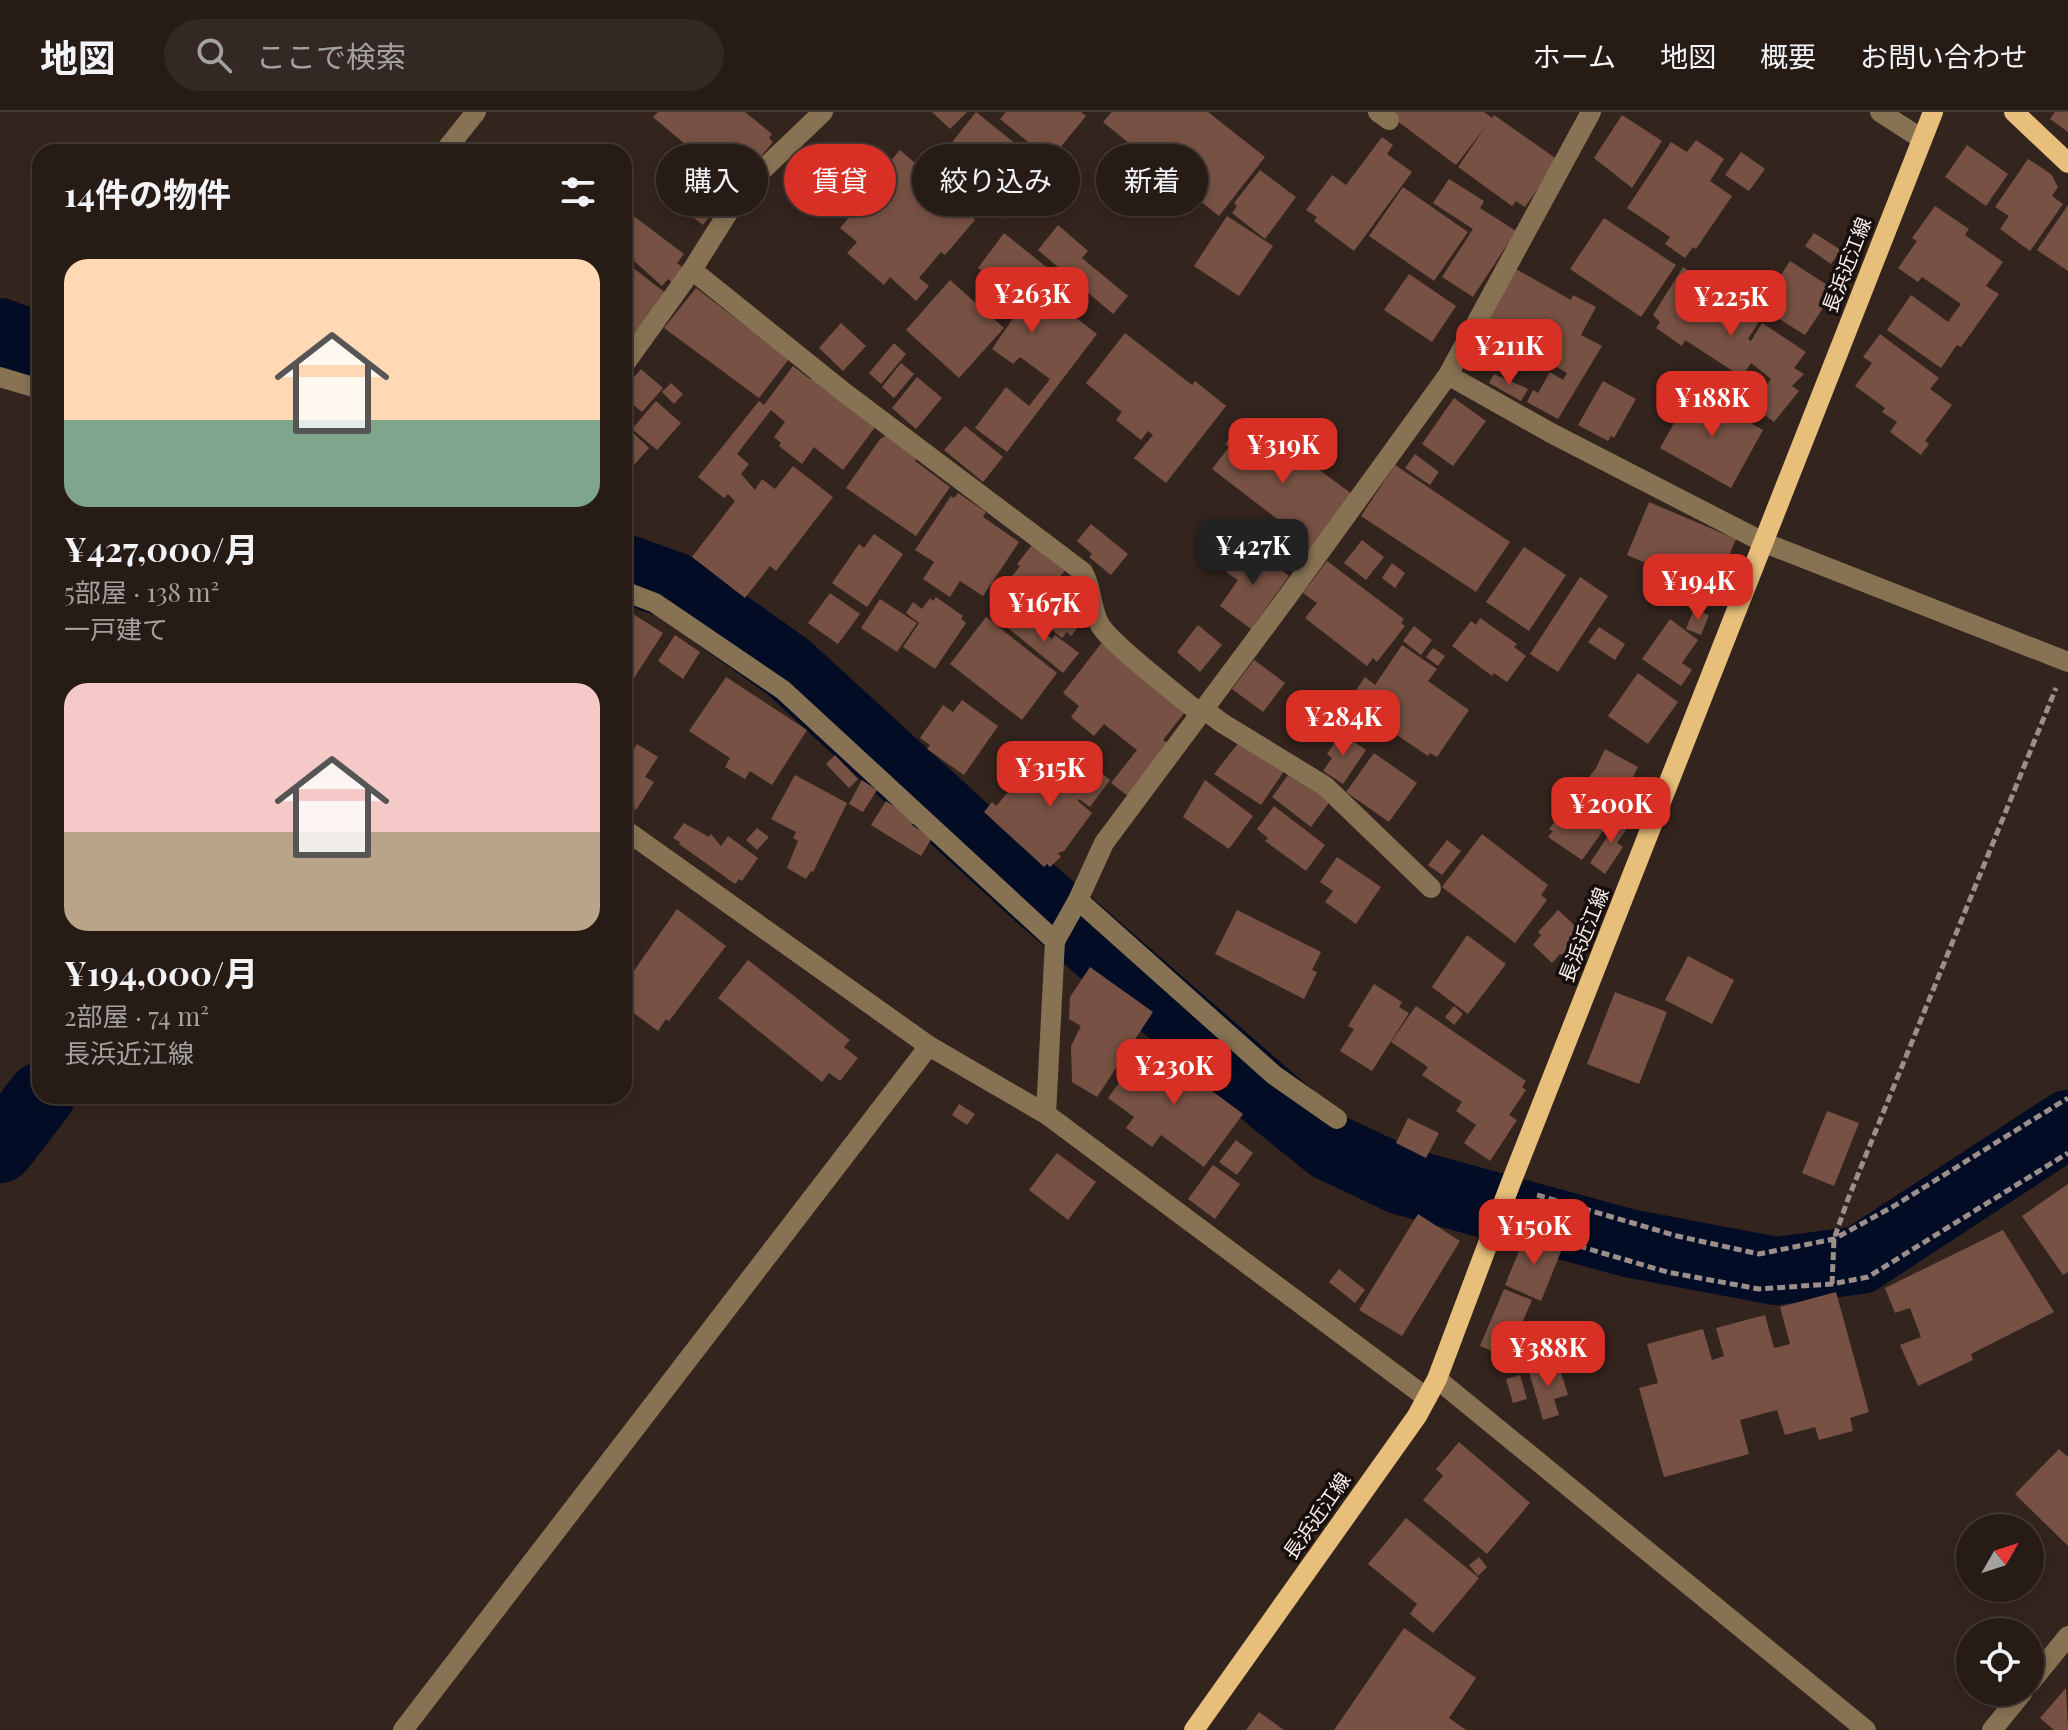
<!DOCTYPE html>
<html lang="ja">
<meta charset="utf-8">
<style>
body{margin:0;font-family:"Playfair Display","Noto Sans JP",serif;background:#332823;color:#f1f3f6;height:100vh;display:flex;flex-direction:column;font-size:30px;white-space:nowrap}
*{box-sizing:border-box;margin:0}
p{font-size:26px;color:#a4a1a1}
.icon{flex:none;width:44px;height:44px;fill:none;stroke:currentColor;stroke-width:2;stroke-linecap:round;stroke-linejoin:round}
.map{position:relative;flex:1;overflow:hidden}
.panel{position:absolute;left:32px;top:32px;width:600px;height:960px;display:flex;flex-direction:column;background:#271b16;border-radius:24px;box-shadow:0 4px 12px #0003,0 0 0 2px #433935}
.panel>*{flex:none}
.banner{position:absolute;left:656px;top:32px;width:760px;height:72px;display:flex;gap:16px}
.needle{width:52px;rotate:51deg}
.controls{position:absolute;left:1956px;top:1402px;display:grid;gap:16px}
.controls a{display:grid;place-items:center;width:88px;height:88px;border-radius:50%;background:#271b16;box-shadow:0 4px 12px #0003,0 0 0 2px #433935;font-size:40px}
.price{position:absolute;translate:-50% -68px;padding:0 18px;border-radius:16px;background:#d93025;color:#fff;font-size:26px;line-height:52px;filter:drop-shadow(0 2px 4px #0008)}
.price::after{content:'';position:absolute;left:50%;top:48px;width:24px;height:18px;margin-left:-12px;background:inherit;clip-path:polygon(0 0,100% 0,50% 100%)}
.price.on{background:#222;color:#fff}
ul{padding:0;list-style:none}
li{display:grid;align-content:center;gap:16px;height:424px;padding:0 32px}
li span{display:grid;place-items:center;height:248px;border-radius:24px;color:#555}
li>.icon{margin-inline-start:auto}
span .icon{width:144px;height:144px;fill:#fffc;stroke-width:1}
li b{font-size:34px}
h2{display:flex;justify-content:space-between;align-items:center;height:96px;padding:0 32px;font-size:34px}
.tag{padding:0 28px;border-radius:36px;background:#271b16;box-shadow:0 4px 12px #0003,0 0 0 2px #433935;font-size:28px;line-height:72px}
.tag.on{background:#d93025;color:#fff}
header{display:flex;align-items:center;gap:48px;box-sizing:border-box;height:112px;padding:0 40px;background:#271b16;border-bottom:2px solid #433935}
header strong{font-size:38px}
nav{display:flex;gap:44px;margin-inline-start:auto;font-size:28px}
.search{width:560px;height:72px;background:#332823;display:flex;align-items:center;gap:20px;box-sizing:border-box;padding:0 28px;border-radius:44px;color:#a4a1a1;font-size:30px}
.map>svg:first-child{display:block}
.lines{fill:none;stroke-linecap:round;stroke-linejoin:round}
.river{stroke:#020c25;stroke-width:68}
.building{fill:#775244}
.path{stroke:#9c8e89;stroke-width:5;stroke-dasharray:8 4;stroke-linecap:butt}
.minor{stroke:#877353;stroke-width:20}
.major{stroke:#e7be7a;stroke-width:20}
.labels{text-anchor:middle;stroke-width:7;stroke-linejoin:round;paint-order:stroke}
.street-label{font-size:20px;fill:#f9eeea;stroke:#160f0d}
</style>
<header>
<strong>地図</strong>
<div class="search"><svg class="icon" aria-label="search" viewBox="0 0 24 24"><circle cx="10" cy="10" r="6"/><path d="M15 15l6 6"/></svg>ここで検索</div>
<nav><a>ホーム</a><a>地図</a><a>概要</a><a>お問い合わせ</a></nav>
</header>
<div class="map">
<svg width="2068" height="1618" viewBox="0 0 2068 1618">
<rect width="100%" height="100%" fill="#34241e"/>
<g class="lines">
<path class="river" d="M0,220L40,235
M624,456L674,474L788,555L1037,783L1279,994L1330,1035L1402,1069L1628,1131L1776,1159L1860,1148L2068,1012
M0,1037L41,984"/>
</g>
<path class="building" d="M658,0H745L772,22L769,26L773,30L754,53L745,46L729,67L711,52L706,58L687,42L691,37L653,5Z
M932,0H967L950,17Z
M976,0L1047,57L1007,107L986,90L991,84L941,44Z
M1006,0H1081L1086,4L1050,48L1000,7Z
M1112,0H1208L1265,45L1219,104L1176,70L1180,65L1139,32L1135,36L1103,10Z
M1396,0H1484L1492,6L1494,3L1558,48L1525,95L1516,89L1512,94L1458,55L1486,14L1456,53L1392,5Z
M2055,0H2068V20L2050,7Z
M1622,3L1662,29L1632,76L1594,46Z
M1382,25L1393,33L1387,42L1412,60L1354,139L1314,109L1317,105L1306,98L1332,63L1346,73Z
M1696,28L1724,47L1710,69L1732,84L1696,137L1693,135L1685,146L1665,132L1670,125L1627,96L1671,30L1687,40Z
M1967,33L2008,62L1986,94L1945,65Z
M900,38L928,62L925,66L943,82L946,79L975,108L945,143L941,140L919,166L929,174L916,189L890,165L884,173L847,141L857,130L840,116L864,88L860,84Z
M1741,40L1765,57L1749,79L1725,63Z
M2028,47L2051,62L2058,75L2052,84L2063,92L2030,139L2000,117L2009,104L1995,95Z
M1260,58L1296,85L1265,127L1232,101L1237,94L1234,91Z
M1449,67L1484,89L1480,96L1516,119L1473,185L1442,165L1473,117L1433,91Z
M712,72L726,83L703,113L689,102Z
M1403,75L1468,120L1434,169L1369,124Z
M2068,93V159L2037,138Z
M1935,94L1969,117L1965,123L2003,150L1986,174L1999,182L1961,235L1957,233L1941,256L1887,218L1911,183L1948,210L1961,192L1922,165L1918,170L1898,156L1917,129L1912,126Z
M627,99L684,142L677,151L686,158L675,173L668,167L662,174L624,140V103Z
M1227,104L1273,134L1239,184L1194,154Z
M1604,106L1676,153L1641,205L1570,157Z
M1058,113L1088,139L1082,146L1128,184L1113,202L1038,138Z
M1004,121L1080,182L1067,199L1097,222L1007,340L975,316L1006,275L1029,294L1050,267L1020,245L1013,252L992,237L1024,190L978,156Z
M1814,121L1841,138L1831,152L1805,134Z
M624,149L667,182L624,238Z
M1790,149L1835,178L1805,223L1760,195Z
M1683,155L1762,205L1748,227L1751,229L1762,211L1806,240L1794,256L1804,262L1792,274L1799,279L1774,310L1752,293L1771,267L1751,251L1742,265L1685,228L1682,234L1656,216L1660,210L1653,203Z
M1514,156L1571,188L1573,183L1596,195L1581,223L1602,234L1558,307L1527,290L1533,278L1538,281L1550,260L1563,268L1567,261L1536,243L1532,251L1522,246L1520,249L1476,225Z
M1409,162L1456,194L1432,230L1384,198Z
M950,168L1004,216L959,266L906,218Z
M696,176L789,247L759,286L664,216Z
M841,211L866,234L843,259L819,236Z
M1125,221L1192,273L1195,269L1226,294L1166,371L1134,346L1153,323L1148,319L1141,328L1116,308L1122,300L1086,271Z
M1880,222L1939,266L1930,277L1952,293L1925,329L1929,332L1921,343L1890,320L1897,310L1882,300L1885,296L1855,274L1872,251L1863,245Z
M894,231L906,242L881,272L869,261Z
M901,251L914,262L894,286L882,275Z
M793,254L810,267L812,264L876,314L843,358L814,335L802,352L779,334L781,331L774,325L785,310L771,298L737,342L749,352L741,362L755,378L762,367L775,377L793,354L833,385L776,459L770,454L745,486L692,445L735,389L728,382L724,386L698,365L759,289L764,293Z
M641,257L663,276L642,300L624,285V277Z
M1494,262L1528,277L1521,289L1489,271Z
M917,265L942,286L916,317L892,296Z
M1603,269L1636,287L1614,326L1611,324L1608,329L1578,313Z
M671,271L683,282L674,292L662,280Z
M1692,279L1763,318L1731,376L1660,336Z
M1454,286L1486,309L1453,354L1422,332Z
M656,289L681,311L657,338L632,317Z
M626,314L649,336L633,354L624,346Z
M965,314L1003,345L983,370L944,338Z
M1238,314L1254,326L1259,319L1270,327L1272,323L1352,382L1301,451L1290,443L1302,426L1212,357L1229,335L1225,332Z
M887,323L918,345L915,349L950,375L916,424L846,376L880,327Z
M1415,342L1439,360L1430,373L1405,356Z
M1395,353L1510,430L1476,480L1361,404Z
M958,381L986,400L983,405L1019,430L983,484L960,469L950,485L923,467L934,450L915,438L951,384L954,386Z
M1649,390L1736,427L1714,480L1627,443Z
M1091,412L1128,442L1111,463L1089,445L1092,442L1077,429Z
M874,422L903,442L867,495L832,471L859,432L864,436Z
M1362,428L1384,445L1366,468L1344,451Z
M1032,433L1065,459L1059,465L1088,494L1079,505L1083,509L1071,524L1067,520L1062,526L1017,489L1014,493L999,481L1020,454L1017,452Z
M1524,435L1566,463L1529,519L1486,490Z
M1242,438L1255,447L1259,441L1289,464L1251,517L1220,494L1238,468L1226,460Z
M1327,449L1404,507L1401,511L1405,514L1377,550L1373,546L1367,554L1305,506L1317,491L1303,481Z
M1392,451L1405,461L1395,476L1382,466Z
M1580,465L1608,484L1558,560L1530,542Z
M830,481L860,502L838,532L808,511Z
M936,485L963,504L961,507L966,511L935,557L903,535L919,511L906,501L913,490L922,497L930,486L933,489Z
M880,487L917,511L897,540L861,516Z
M1694,497L1709,503L1701,523L1686,517Z
M630,500L663,521L629,574L624,570V502L627,504Z
M1019,502L1052,527L1055,523L1079,541L1063,561L1008,516Z
M986,505L1057,561L1022,608L950,552Z
M1480,506L1517,532L1514,535L1526,544L1507,570L1494,561L1492,564L1452,534L1471,509L1476,513Z
M1670,507L1698,528L1682,551L1692,558L1681,574L1642,547Z
M1198,513L1222,533L1200,560L1177,540Z
M1414,514L1432,528L1421,543L1403,529Z
M1599,515L1625,532L1615,548L1588,530Z
M675,523L700,540L683,567L658,549Z
M1103,529L1185,600L1163,628L1169,632L1128,684L1111,671L1137,638L1104,612L1094,624L1071,605L1079,594L1063,581Z
M1402,533L1437,557L1428,569L1469,598L1437,645L1430,641L1428,644L1348,590L1365,565L1375,573Z
M1433,536L1445,544L1438,554L1426,545Z
M1254,548L1285,571L1263,600L1232,577Z
M1638,561L1678,590L1648,632L1608,604Z
M726,565L807,618L772,673L750,659L745,667L725,655L730,646L689,619Z
M962,588L998,614L964,663L927,637L930,633L920,626L943,593L953,600Z
M1341,621L1366,638L1343,672L1323,659L1332,646L1327,642Z
M1240,629L1284,659L1261,693L1214,662Z
M637,632L658,645L645,665L654,670L636,698L624,691V653Z
M1605,637L1638,655L1628,675L1633,677L1582,748L1548,725L1553,719L1549,717L1596,656Z
M1077,640L1110,668L1090,695L1079,687L1078,689L1092,701L1064,739L1058,741L1061,745L1050,755L1047,752L1044,755L984,700L992,690L996,694L1023,663L1044,680L1053,668L1069,682L1055,668L1059,662L1053,656L1066,641L1071,646Z
M1374,641L1417,671L1389,710L1346,680Z
M835,643L858,667L849,676L826,652Z
M1291,659L1331,688L1311,715L1272,685Z
M795,663L847,691L813,760L811,759L806,767L787,756L798,729L793,726L796,720L771,707Z
M862,668L877,678L863,700L849,692Z
M1205,668L1253,704L1229,737L1183,705Z
M886,689L916,708L912,713L932,726L921,744L871,713Z
M1274,694L1325,733L1306,759L1265,729L1268,726L1257,717Z
M1623,701L1633,707L1617,731L1623,735L1605,762L1590,751Z
M684,711L709,725L711,722L721,734L728,724L758,746L742,769L739,767L735,772L679,732L680,730L673,726Z
M757,716L769,725L757,738L746,728Z
M1482,722L1548,773L1541,783L1547,788L1515,831L1442,775Z
M1447,728L1461,739L1442,763L1428,753Z
M1337,745L1381,775L1356,812L1325,790L1333,779L1320,770Z
M677,797L726,834L669,909L666,907L658,919L624,894V873Z
M1237,798L1321,840L1312,858L1317,860L1304,887L1215,842Z
M1558,798L1584,822L1564,844L1560,842L1552,851L1533,833L1541,823L1538,820Z
M1467,823L1506,852L1468,902L1432,875Z
M1688,844L1734,868L1712,912L1665,888Z
M748,848L850,928L844,935L858,946L840,969L829,961L822,970L718,886Z
M1090,855L1153,900L1097,985L1072,970L1071,934L1081,914L1069,907L1070,885Z
M1374,872L1402,890L1399,895L1409,901L1372,959L1340,939L1354,917L1348,914Z
M1615,880L1667,900L1639,972L1587,952Z
M1416,894L1526,969L1522,975L1526,978L1509,1003L1517,1008L1490,1049L1464,1031L1476,1013L1456,999L1462,990L1422,963L1428,955L1391,930Z
M1454,894L1463,902L1454,913L1445,905Z
M1148,931L1243,1002L1204,1055L1161,1023L1152,1035L1126,1016L1134,1005L1108,986Z
M959,992L975,1002L967,1013L952,1003Z
M1827,999L1859,1011L1834,1074L1802,1061Z
M1408,1006L1439,1021L1426,1046L1396,1031Z
M1236,1028L1253,1041L1237,1063L1219,1050Z
M1057,1041L1096,1070L1068,1108L1029,1078Z
M1213,1053L1240,1072L1215,1107L1188,1087Z
M2068,1072V1160L2063,1163L2022,1104Z
M1418,1102L1460,1129L1402,1224L1359,1198Z
M2003,1118L2054,1200L1971,1242L1973,1248L1918,1274L1900,1233L1921,1225L1910,1196L1895,1201L1885,1176Z
M1526,1122L1562,1137L1541,1189L1505,1173Z
M1339,1157L1365,1178L1355,1191L1329,1170Z
M1504,1177L1532,1188L1507,1245L1480,1234Z
M1836,1180L1869,1300L1850,1306L1853,1319L1819,1328L1815,1315L1785,1323L1777,1298L1740,1308L1749,1342L1664,1365L1639,1276L1658,1271L1647,1232L1703,1217L1712,1248L1724,1244L1716,1216L1765,1203L1774,1236L1790,1232L1780,1195Z
M1558,1251L1568,1283L1554,1287L1559,1303L1543,1308L1529,1260Z
M1520,1263L1527,1287L1513,1291L1506,1267Z
M1459,1330L1530,1391L1487,1442L1423,1388L1443,1364L1436,1357Z
M2059,1337L2068,1345V1434L2015,1382Z
M1406,1406L1479,1466L1433,1521L1410,1502L1417,1492L1368,1452Z
M1479,1445L1487,1455L1478,1464L1469,1453Z
M1404,1516L1476,1566L1449,1606L1466,1618H1334Z
M2066,1576L2068,1618H2054L2040,1606Z
M1259,1600L1284,1618H1246Z"/>
<g class="lines">
<path class="path" d="M1537,1083L1677,1124L1759,1142L1834,1127L1894,1094L2068,986
M1521,1117L1667,1160L1759,1177L1832,1172L1868,1165L2068,1041
M1832,1172L1834,1127L1848,1087L2056,576"/>
<path class="minor" d="M1378,0L1389,8
M1880,0L1922,27
M444,40L476,0
M692,158L845,281L1083,460C1093,477 1090,495 1100,513C1112,533 1177,582 1198,600
M624,253L692,158L738,85L755,65L823,0
M1448,263L1551,321L1765,431L2068,550
M0,265L40,277
M624,479L655,491L783,578L1055,829
M1202,596L1222,611L1325,674L1431,776
M624,717L929,934L1046,1002L1427,1286
M1078,788L1274,963L1337,1007
M1046,1002L1055,829L1078,788L1104,731L1288,484L1448,263L1591,0
M1437,1267L1866,1618
M2030,1571L2068,1524
M403,1618L929,934
M1992,1618L2023,1580"/>
<path class="major" d="M2014,0L2068,51
M1194,1618L1417,1304L1437,1267L1510,1073L1933,0"/>
</g>
<g class="labels">
<g class="street-label">
<text transform="translate(1847 153) rotate(-69)" y="7">長浜近江線</text>
<text transform="translate(1584 823) rotate(-68)" y="7">長浜近江線</text>
<text transform="translate(1317 1404) rotate(-55)" y="7">長浜近江線</text>
</g>
</g>
</svg>
<div class="controls">
<a><svg class="needle" viewBox="-14 -14 28 28"><path d="M0-13l5 13h-10z" fill="#e53935"/><path d="M0 13l5-13h-10z" fill="#a4a1a1"/></svg></a>
<a><svg class="icon" aria-label="locate" viewBox="0 0 24 24"><circle cx="12" cy="12" r="6"/><path d="M12 2v4M12 18v4M2 12h4M18 12h4"/></svg></a>
</div>
<b class="price" style="left:1032px;top:223px">¥263K</b>
<b class="price" style="left:1731px;top:226px">¥225K</b>
<b class="price" style="left:1509px;top:275px">¥211K</b>
<b class="price" style="left:1712px;top:327px">¥188K</b>
<b class="price" style="left:1283px;top:374px">¥319K</b>
<b class="price on" style="left:1253px;top:475px">¥427K</b>
<b class="price" style="left:1698px;top:510px">¥194K</b>
<b class="price" style="left:1044px;top:532px">¥167K</b>
<b class="price" style="left:1343px;top:646px">¥284K</b>
<b class="price" style="left:1050px;top:697px">¥315K</b>
<b class="price" style="left:1611px;top:733px">¥200K</b>
<b class="price" style="left:1174px;top:995px">¥230K</b>
<b class="price" style="left:1534px;top:1155px">¥150K</b>
<b class="price" style="left:1548px;top:1277px">¥388K</b>
<div class="banner">
<a class="tag">購入</a>
<a class="tag on">賃貸</a>
<a class="tag">絞り込み</a>
<a class="tag">新着</a>
</div>
<section class="panel">
<h2>14件の物件<svg class="icon" aria-label="filters" viewBox="0 0 24 24"><path d="M4 7h16M4 17h16"/><circle cx="9" cy="7" r="2"/><circle cx="15" cy="17" r="2"/></svg></h2>
<ul>
<li><span style="background:linear-gradient(#ffd9b3 65%,#7fa58c 0)"><svg class="icon" aria-label="home" viewBox="0 0 24 24"><path d="M3 11l9-7 9 7M6 9v11h12V9"/></svg></span><div><b>¥427,000/月</b><p>5部屋 · 138 m²</p><p>一戸建て</p></div></li>
<li><span style="background:linear-gradient(#f6c9c9 60%,#b9a48a 0)"><svg class="icon" aria-label="home" viewBox="0 0 24 24"><path d="M3 11l9-7 9 7M6 9v11h12V9"/></svg></span><div><b>¥194,000/月</b><p>2部屋 · 74 m²</p><p>長浜近江線</p></div></li>
</ul>
</section>
</div>
